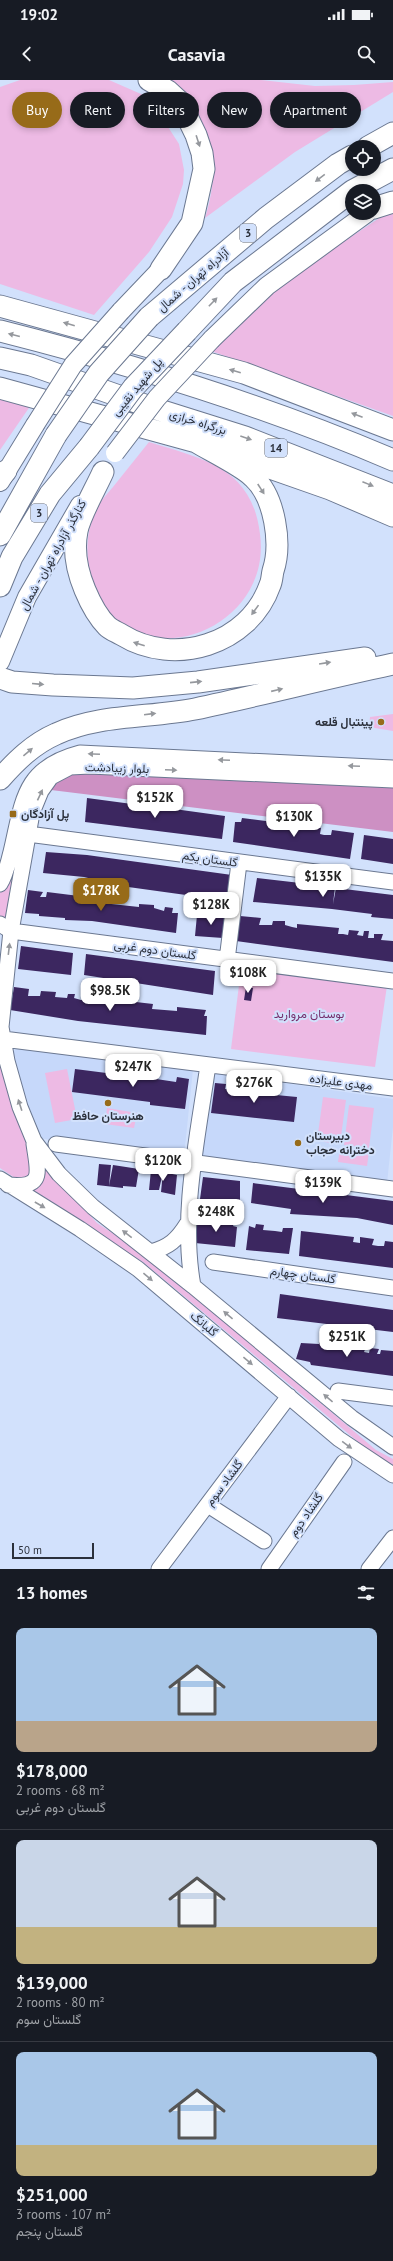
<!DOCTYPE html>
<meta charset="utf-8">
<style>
body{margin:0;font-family:"PT Sans",Vazirmatn,sans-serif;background:#242831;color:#f1f3f6;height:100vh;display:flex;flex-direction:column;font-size:15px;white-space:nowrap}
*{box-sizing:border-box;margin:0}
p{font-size:13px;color:#9ea1a6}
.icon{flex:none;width:22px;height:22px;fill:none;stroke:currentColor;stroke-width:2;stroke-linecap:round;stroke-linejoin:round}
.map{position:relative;height:1489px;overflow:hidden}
.panel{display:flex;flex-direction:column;background:#171b24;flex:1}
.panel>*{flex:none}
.hud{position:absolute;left:12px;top:12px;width:369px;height:36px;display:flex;gap:8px}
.fabs{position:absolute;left:345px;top:60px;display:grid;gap:8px}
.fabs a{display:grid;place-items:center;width:36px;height:36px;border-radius:50%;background:#171b24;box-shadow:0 2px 6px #0003;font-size:20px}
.scale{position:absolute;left:12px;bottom:10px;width:82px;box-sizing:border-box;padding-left:4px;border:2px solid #2b303b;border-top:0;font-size:11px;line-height:14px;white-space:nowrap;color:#2b303b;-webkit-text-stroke:3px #d2e1fc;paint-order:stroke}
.price{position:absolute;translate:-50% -34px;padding:0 9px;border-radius:8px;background:#fff;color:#222;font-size:13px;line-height:26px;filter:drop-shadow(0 1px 2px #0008)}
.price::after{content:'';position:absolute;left:50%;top:24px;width:12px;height:9px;margin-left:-6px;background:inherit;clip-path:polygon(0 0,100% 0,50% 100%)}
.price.on{background:#976b19;color:#fff}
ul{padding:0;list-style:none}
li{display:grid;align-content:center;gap:8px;height:212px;padding:0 16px}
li+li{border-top:1px solid #363941}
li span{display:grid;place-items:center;height:124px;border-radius:8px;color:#555}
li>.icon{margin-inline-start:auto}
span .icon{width:72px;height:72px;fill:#fffc;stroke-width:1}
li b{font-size:17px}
h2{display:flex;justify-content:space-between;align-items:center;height:48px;padding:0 16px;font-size:17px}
.pill{padding:0 14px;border-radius:18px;background:#171b24;box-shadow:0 2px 6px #0003;font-size:14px;line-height:36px}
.pill.on{background:#976b19;color:#fff}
.status{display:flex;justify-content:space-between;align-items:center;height:28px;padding:0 20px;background:#171b24;direction:ltr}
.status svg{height:11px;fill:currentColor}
header{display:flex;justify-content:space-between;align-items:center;height:52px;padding:0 16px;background:#171b24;font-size:18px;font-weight:700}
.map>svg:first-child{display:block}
.built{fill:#c6d8fa}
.green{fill:#edbae4}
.forest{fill:#cd90c3}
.building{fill:#3c2760}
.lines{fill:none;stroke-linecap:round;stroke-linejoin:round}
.minor-casing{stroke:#6b7891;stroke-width:17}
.major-casing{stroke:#6b7891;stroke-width:20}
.highway-casing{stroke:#6b7891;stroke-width:23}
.minor{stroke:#fff;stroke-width:15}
.major{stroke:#fff;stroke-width:18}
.highway{stroke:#fff;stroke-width:21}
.major-bridge-casing{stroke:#6b7891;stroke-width:20;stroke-linecap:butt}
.highway-bridge-casing{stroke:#6b7891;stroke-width:23;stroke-linecap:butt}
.major-bridge{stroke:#fff;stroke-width:18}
.highway-bridge{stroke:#fff;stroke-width:21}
.oneway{fill:#95989d}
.poi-dot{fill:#976b19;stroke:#d2e1fc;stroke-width:1.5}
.labels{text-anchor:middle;stroke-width:4;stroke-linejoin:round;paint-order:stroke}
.shield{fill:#d2e1fc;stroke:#5d6575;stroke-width:1}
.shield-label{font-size:11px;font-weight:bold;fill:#2b303b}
.street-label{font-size:12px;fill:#2b303b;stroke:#d2e1fc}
.poi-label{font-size:12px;font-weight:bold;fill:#2b303b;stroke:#d2e1fc;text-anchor:start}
.park-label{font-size:12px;fill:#752e6c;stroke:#d2e1fc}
</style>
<div class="status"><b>19:02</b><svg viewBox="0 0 49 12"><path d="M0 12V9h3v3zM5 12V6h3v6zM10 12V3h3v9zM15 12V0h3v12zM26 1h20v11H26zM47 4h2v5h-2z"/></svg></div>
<header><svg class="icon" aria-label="back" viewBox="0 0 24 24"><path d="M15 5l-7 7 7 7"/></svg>Casavia<svg class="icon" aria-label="search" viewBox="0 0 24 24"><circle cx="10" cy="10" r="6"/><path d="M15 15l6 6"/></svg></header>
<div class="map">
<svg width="393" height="1489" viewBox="0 0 393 1489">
<rect width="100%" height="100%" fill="#d2e1fc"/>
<path class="built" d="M18,967L193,989L184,1076L37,1058L11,974Z
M214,993L393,1019V1047L387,1103L202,1079Z"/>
<path class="green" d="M20,0H109L141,14L152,22L179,64L184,90L183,104L172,137L149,172L94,235L0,204V7Z
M163,0H261L315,6L354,5L393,2V12L295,72L205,138C217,100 218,61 192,27C184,17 172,9 163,0Z
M393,129V336L211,271L243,237L301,190Z
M0,315L33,322L0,370Z
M149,362C203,379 252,387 260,454C274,558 117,607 90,493C85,472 87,447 97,428C101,420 108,413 113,407C125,392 137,377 149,362Z
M393,634V651L369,647L370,637Z
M18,780L9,845L0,838V813Z
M242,881L388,899L375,987L231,969Z
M0,971L28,1065L32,1094L18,1100L0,1088Z
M67,989L77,1039L55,1043L45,993Z
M323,1017L346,1020L340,1064L317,1061Z
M349,1025L374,1028L369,1068L344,1065Z
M107,1028L137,1033L134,1048L105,1044Z
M340,1068L369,1072L367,1086L338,1082Z
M43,1085L97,1143L146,1175L376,1370L393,1379V1386L369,1371L143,1182L68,1135L28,1113C41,1108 41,1098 43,1085Z"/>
<path class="forest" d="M73,693L393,703V752L51,710L55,704Z"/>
<path class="building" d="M87,718L132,724L130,728L144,729L145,725L225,736L222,759L85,742Z
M242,738L321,748L320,754L324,755H331L332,750L354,753L350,779L233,762L235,742H241Z
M364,755L393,759V784L361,779Z
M46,772L87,775L232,795L228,814L200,813V816L186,815L121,806L84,797L43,793Z
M257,798L335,807L333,824L336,808L393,815V839L371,837L372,834L332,829L253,822Z
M28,810L43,812L40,817H46L47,812L79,816V823L80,817H89L88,822H94L95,817L102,818V823L139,827V824L154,825V828L164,831L165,827L173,828L172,833H178L176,853L92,841L65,840V838L39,836V834L25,833Z
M211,832L225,834L223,858L195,856L197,835L210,837Z
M240,836L261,838L259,845H272L273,841H285V845L292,847L297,848V844L339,848L338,854H343L348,855L349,850L359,851L357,855L363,856L364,851H369L368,858H374V854H383L381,860L393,861V882L236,861Z
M21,866L73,873L71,895L18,889Z
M86,874L215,891L213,915L84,895Z
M14,907L29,909L28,916H40L41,911L56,912L55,917L67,918L68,914H75L74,918L81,920L93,921V917L153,924L152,929L177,931V927L206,930L204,936H207L206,955L78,941L10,930Z
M246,907L253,908L251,921L244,920Z
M75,989L130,996L131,991L143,992V997L176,1002L177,997L189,999L185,1029L150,1025V1022L72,1012Z
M215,1003L226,1004L225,1009L261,1013V1008L276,1010V1015L297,1017L294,1042L211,1033Z
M99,1084L111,1085L109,1106L113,1085L139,1089L136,1107L123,1106V1108L97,1105Z
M151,1090L163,1092L177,1095L175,1115L161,1112L163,1092L159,1110H149Z
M203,1097L240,1101V1122L200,1119Z
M253,1103L393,1121V1145L357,1138L290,1134L291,1129L251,1123Z
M198,1137H206L209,1143L215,1142L216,1140L235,1141L233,1146L237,1147L235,1167L195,1163Z
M256,1144L264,1145L263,1150L275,1151L282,1152L283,1148H293L289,1174L246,1170L249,1146L255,1148Z
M301,1151L354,1157L353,1162L360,1163V1157L374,1159L372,1165L378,1166H384L385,1161L393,1162V1188L299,1176Z
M280,1214L393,1230V1252L277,1238Z
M320,1261L329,1262L327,1266L333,1267V1263L352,1265V1269L366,1267L364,1272L369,1273L370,1268L379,1269L377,1274H380L381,1270L393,1271V1296L311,1285L310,1282L296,1279L301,1263L319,1264Z"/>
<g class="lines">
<g class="minor-casing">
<path id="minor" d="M393,700L90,686L70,687L51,697L41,711L32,733L11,851L1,947L7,981L20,1027L34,1061L59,1094L93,1127L193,1206L352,1338L393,1367
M28,754L393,802
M0,804C6,794 8,783 11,772C23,722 22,688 80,673L393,688
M0,844L11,851L393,901
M227,880L239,783
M3,959L393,1008
M56,1064L393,1109
M0,1099L80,1149L138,1189L339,1359L393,1395
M8,1105C45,1108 38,1093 34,1064
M151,1172C169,1167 177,1160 187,1144
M213,1182L393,1208
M193,1206C180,1135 198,1056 208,985
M338,1311L393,1318
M208,1425L264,1461
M159,1489L289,1316
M269,1489L344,1382
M369,1489L393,1458"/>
</g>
<g class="major-casing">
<path id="major" d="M121,231L161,189
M212,259L267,206L367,133
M0,402L35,345
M0,582L27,517L80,425"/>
</g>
<g class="highway-casing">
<path id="highway" d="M149,0L168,11L180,22L196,55L202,73L204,89L192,143L161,189
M368,67L393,53
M352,111L393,89
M374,128L393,122
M0,226L244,293L393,350
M149,237L266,138L338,84L352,76
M0,251C134,285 267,326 393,380
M187,251L233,202L352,111
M0,278L31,285L156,329L245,357L393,415
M0,308L196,362L330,409L393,436
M103,392C96,408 80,435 77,451C73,471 77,491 85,510C90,522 97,536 107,546C111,550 117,552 122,555C174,587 249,565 270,505C272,501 272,495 273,491C282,464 275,417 253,397C242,386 211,371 196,362
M0,398L6,391
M0,455L56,355
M0,506L12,477L50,414L89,367
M0,598L12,602L53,605L133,608L198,602L365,578
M0,699C16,681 33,664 56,654C99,634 150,638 195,629C261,615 327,598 393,584"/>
</g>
<use href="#minor" class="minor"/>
<use href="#major" class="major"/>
<use href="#highway" class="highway"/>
<g class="major-bridge-casing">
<path id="major-bridge" d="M35,345L73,285L121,231
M115,373L157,318L212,259"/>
</g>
<g class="highway-bridge-casing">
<path id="highway-bridge" d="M56,355L99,293L149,237
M89,367L133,308L187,251"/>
</g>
<use href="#major-bridge" class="major-bridge"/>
<use href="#highway-bridge" class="highway-bridge"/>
</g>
<defs><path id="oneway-solid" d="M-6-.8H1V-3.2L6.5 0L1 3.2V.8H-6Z"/></defs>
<g class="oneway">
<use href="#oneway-solid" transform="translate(198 61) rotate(72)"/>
<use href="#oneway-solid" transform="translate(320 98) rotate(143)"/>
<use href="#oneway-solid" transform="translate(213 222) rotate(-46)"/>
<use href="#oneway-solid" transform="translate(69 244) rotate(-164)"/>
<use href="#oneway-solid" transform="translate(14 255) rotate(-166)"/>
<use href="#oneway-solid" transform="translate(235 291) rotate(-164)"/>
<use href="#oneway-solid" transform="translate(357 335) rotate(-159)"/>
<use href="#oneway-solid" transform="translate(246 358) rotate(19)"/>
<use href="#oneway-solid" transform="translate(368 404) rotate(22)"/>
<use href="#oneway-solid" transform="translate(261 409) rotate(57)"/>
<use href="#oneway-solid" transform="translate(255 530) rotate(126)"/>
<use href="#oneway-solid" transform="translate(139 564) rotate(-162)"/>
<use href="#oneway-solid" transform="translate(325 583) rotate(-9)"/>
<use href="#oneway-solid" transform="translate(196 602) rotate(-6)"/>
<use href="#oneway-solid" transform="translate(38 604) rotate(5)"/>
<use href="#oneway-solid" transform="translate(277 610) rotate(-13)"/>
<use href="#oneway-solid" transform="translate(150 634) rotate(-7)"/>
<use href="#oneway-solid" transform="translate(28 672) rotate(-40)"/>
<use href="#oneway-solid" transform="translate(94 674) rotate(-177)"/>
<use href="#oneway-solid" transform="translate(224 680) rotate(-177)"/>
<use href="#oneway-solid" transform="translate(354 686) rotate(-177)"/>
<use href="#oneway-solid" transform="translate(171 690) rotate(3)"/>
<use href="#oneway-solid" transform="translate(40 715) rotate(-65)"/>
<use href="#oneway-solid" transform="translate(9 869) rotate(-83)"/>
<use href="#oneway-solid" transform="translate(20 1025) rotate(-108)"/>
<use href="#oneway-solid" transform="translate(40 1125) rotate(30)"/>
<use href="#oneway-solid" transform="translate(127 1154) rotate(-142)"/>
<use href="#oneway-solid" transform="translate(148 1197) rotate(40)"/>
<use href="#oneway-solid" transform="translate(228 1235) rotate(-140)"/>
<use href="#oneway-solid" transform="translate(248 1281) rotate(40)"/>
<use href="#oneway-solid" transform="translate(328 1318) rotate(-140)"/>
<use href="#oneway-solid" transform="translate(347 1365) rotate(36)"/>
</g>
<g class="poi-dot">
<circle cx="381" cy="642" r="4"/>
<rect x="9" y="730" width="8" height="8" rx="2"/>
<circle cx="108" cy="1023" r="4"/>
<circle cx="298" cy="1063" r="4"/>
</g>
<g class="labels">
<g class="shield">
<rect x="240" y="144" width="16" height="18" rx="3"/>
<rect x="265" y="359" width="22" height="18" rx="3"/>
<rect x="31" y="424" width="16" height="18" rx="3"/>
</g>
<g class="shield-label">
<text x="248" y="157">3</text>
<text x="276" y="372">14</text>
<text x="39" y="437">3</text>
</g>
<g class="street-label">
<text transform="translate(193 200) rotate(-41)" y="4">آزادراه تهران - شمال</text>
<text transform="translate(137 307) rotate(-50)" y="4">پل شهید نقیبی</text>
<text transform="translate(198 342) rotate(17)" y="4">بزرگراه خرازی</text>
<text transform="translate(53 475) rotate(-61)" y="4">کنارگذر آزادراه تهران - شمال</text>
<text transform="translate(117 688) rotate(2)" y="4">بلوار زیبادشت</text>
<text transform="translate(210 779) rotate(8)" y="4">گلستان یکم</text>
<text transform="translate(155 870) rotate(8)" y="4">گلستان دوم غربی</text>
<text transform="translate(341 1002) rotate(7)" y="4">مهدی علیزاده</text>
<text transform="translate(303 1195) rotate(8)" y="4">گلستان چهارم</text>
<text transform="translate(204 1244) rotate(40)" y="4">گلبانگ</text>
<text transform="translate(224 1403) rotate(-53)" y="4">گلشاد سوم</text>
<text transform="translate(306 1435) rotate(-55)" y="4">گلشاد دوم</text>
</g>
<g class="poi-label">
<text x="373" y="646" text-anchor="end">پینتبال قلعه</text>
<text x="21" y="738">پل آزادگان</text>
<text x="108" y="1040" text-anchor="middle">هنرستان حافظ</text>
<text x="306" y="1060">دبیرستان<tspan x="306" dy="14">دخترانه حجاب</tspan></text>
</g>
<g class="park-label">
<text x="309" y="938">بوستان مروارید</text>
</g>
</g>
</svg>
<div class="fabs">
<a><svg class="icon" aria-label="locate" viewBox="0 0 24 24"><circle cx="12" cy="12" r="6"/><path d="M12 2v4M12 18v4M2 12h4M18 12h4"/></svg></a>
<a><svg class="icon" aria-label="layers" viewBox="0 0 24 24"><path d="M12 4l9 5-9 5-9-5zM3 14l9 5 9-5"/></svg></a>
</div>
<div class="scale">50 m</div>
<b class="price" style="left:155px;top:739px">$152K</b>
<b class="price" style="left:294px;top:758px">$130K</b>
<b class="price" style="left:323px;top:818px">$135K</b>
<b class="price on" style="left:101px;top:832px">$178K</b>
<b class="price" style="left:211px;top:846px">$128K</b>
<b class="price" style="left:248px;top:914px">$108K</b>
<b class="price" style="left:110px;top:932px">$98.5K</b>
<b class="price" style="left:133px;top:1008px">$247K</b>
<b class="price" style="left:254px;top:1024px">$276K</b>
<b class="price" style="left:163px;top:1102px">$120K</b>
<b class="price" style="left:323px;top:1124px">$139K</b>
<b class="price" style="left:216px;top:1153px">$248K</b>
<b class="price" style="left:347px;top:1278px">$251K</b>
<div class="hud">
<a class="pill on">Buy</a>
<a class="pill">Rent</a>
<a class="pill">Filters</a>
<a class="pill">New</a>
<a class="pill">Apartment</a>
</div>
</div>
<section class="panel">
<h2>13 homes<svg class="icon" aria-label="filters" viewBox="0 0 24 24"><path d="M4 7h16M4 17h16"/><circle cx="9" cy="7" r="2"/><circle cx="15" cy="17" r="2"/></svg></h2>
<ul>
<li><span style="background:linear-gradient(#a9c7e8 75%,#b9a48a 0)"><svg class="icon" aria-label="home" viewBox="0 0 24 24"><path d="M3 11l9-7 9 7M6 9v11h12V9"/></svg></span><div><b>$178,000</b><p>2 rooms · 68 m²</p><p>گلستان دوم غربی</p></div></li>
<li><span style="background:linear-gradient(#c9d6e8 70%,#c2b280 0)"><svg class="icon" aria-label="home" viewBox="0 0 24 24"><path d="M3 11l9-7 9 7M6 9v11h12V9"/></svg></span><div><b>$139,000</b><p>2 rooms · 80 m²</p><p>گلستان سوم</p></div></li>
<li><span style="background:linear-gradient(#a9c7e8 75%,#c2b280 0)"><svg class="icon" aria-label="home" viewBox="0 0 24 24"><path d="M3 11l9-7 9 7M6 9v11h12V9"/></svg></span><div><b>$251,000</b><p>3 rooms · 107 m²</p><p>گلستان پنجم</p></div></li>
</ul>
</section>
